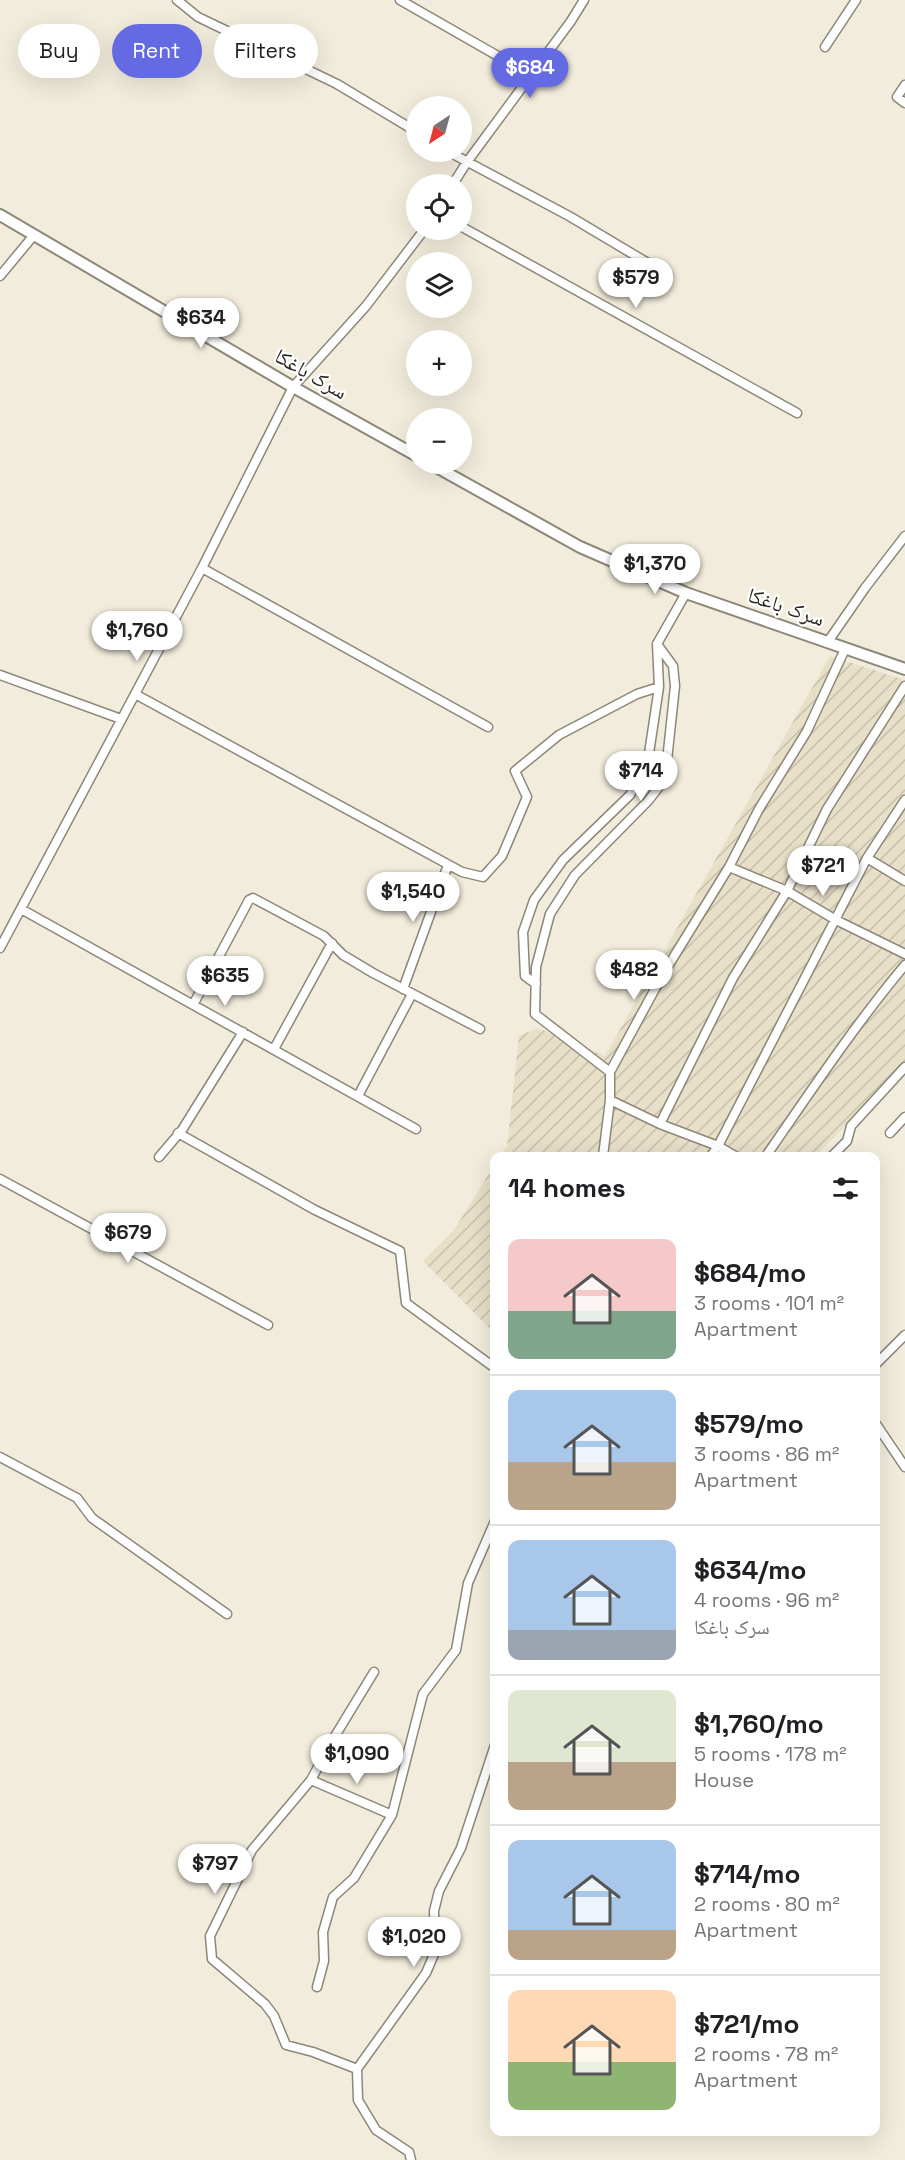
<!DOCTYPE html>
<meta charset="utf-8">
<style>
body{margin:0;font-family:"Space Grotesk","Noto Naskh Arabic",sans-serif;background:#f2f2f2;color:#202124;height:100vh;display:flex;flex-direction:column;font-size:22px;white-space:nowrap}
*{box-sizing:border-box;margin:0}
p{font-size:20px;color:#757577}
.icon{flex:none;width:33px;height:33px;fill:none;stroke:currentColor;stroke-width:2;stroke-linecap:round;stroke-linejoin:round}
.map{position:relative;flex:1;overflow:hidden}
.panel{position:absolute;left:490px;top:1152px;width:390px;height:984px;display:flex;flex-direction:column;background:#fff;border-radius:12px;box-shadow:0 6px 24px #0002}
.panel>*{flex:none}
.banner{position:absolute;left:18px;top:24px;width:382px;height:54px;display:flex;gap:12px}
.needle{width:39px;rotate:216deg}
.fabs{position:absolute;left:406px;top:96px;display:grid;gap:12px}
.fabs a{display:grid;place-items:center;width:66px;height:66px;border-radius:50%;background:#fff;box-shadow:0 6px 24px #0002;font-size:30px}
.price{position:absolute;translate:-50% -51px;padding:0 14px;border-radius:21px;background:#fff;color:#222;font-size:20px;line-height:39px;filter:drop-shadow(0 2px 3px #0008)}
.price::after{content:'';position:absolute;left:50%;top:36px;width:18px;height:14px;margin-left:-9px;background:inherit;clip-path:polygon(0 0,100% 0,50% 100%)}
.price.on{background:#636ae2;color:#fff}
ul{padding:0;list-style:none}
li{display:flex;align-items:center;gap:18px;height:150px;padding:0 18px}
li+li{border-top:2px solid #e0e0e0}
li span{display:grid;place-items:center;flex:none;width:168px;height:120px;border-radius:12px;color:#555}
li>.icon{margin-inline-start:auto}
span .icon{width:72px;height:72px;fill:#fffc;stroke-width:1}
li b{font-size:26px}
h2{display:flex;justify-content:space-between;align-items:center;height:72px;padding:0 18px;font-size:26px}
.chip{padding:0 21px;border-radius:27px;background:#fff;box-shadow:0 6px 24px #0002;font-size:21px;line-height:54px}
.chip.on{background:#636ae2;color:#fff}
.map>svg:first-child{display:block}
.industrial{fill:url(#industrial-furrows)}
.lines{fill:none;stroke-linecap:round;stroke-linejoin:round}
.minor-casing{stroke:#8c8778;stroke-width:11}
.tertiary-casing{stroke:#8c8778;stroke-width:14}
.minor{stroke:#fff;stroke-width:8}
.tertiary{stroke:#fff;stroke-width:10}
.labels{text-anchor:middle;stroke-width:4.5;stroke-linejoin:round;paint-order:stroke}
.street-label{font-size:21px;fill:#292721;stroke:#fff}
</style>
<div class="map">
<svg width="905" height="2160" viewBox="0 0 905 2160">
<defs>
<pattern id="industrial-furrows" width="10" height="10" patternUnits="userSpaceOnUse" patternTransform="scale(1.5)"><rect width="10" height="10" fill="#e7dfc8"/><path d="M-1 1l2-2M0 10L10 0M9 11l2-2" fill="none" stroke="#c6bfac"/></pattern>
</defs>
<rect width="100%" height="100%" fill="#f2ecdc"/>
<path class="industrial" d="M830,656L905,680V1067L815,1156H500L507,1146L519,1036L538,1028L605,1056Z
M495,1164V1334L423,1261L454,1230Z"/>
<g class="lines">
<g class="minor-casing">
<path id="minor" d="M177,0L198,17L337,84L417,132
M400,0L531,75
M825,47L856,0
M905,85L897,97L905,103
M449,152L569,216L668,275
M453,184L467,162L571,21L584,0
M462,227L797,413
M0,276L34,235
M202,568L488,727
M827,643L865,588L905,536
M0,675L121,719
M135,694L462,872L483,877L502,856L527,797L515,771L559,735L637,694L659,687
M867,858L905,881
M729,867L787,891L836,920L905,954
M21,909L416,1129
M0,948L202,568L293,387L366,306L424,230
M536,984L525,976L523,932L534,900L563,860L630,795L648,760L659,687L657,644L686,593
M403,989L448,865
M193,1005L249,900L253,898L324,936L343,955L373,973L480,1029
M274,1049L332,943
M610,1072L535,1014L536,967L550,914L575,875L648,801L665,779L675,686L673,666L657,644
M358,1096L412,994
M610,1100L660,1124L718,1146L735,1156
M660,1124L733,978L787,891L827,809L905,686
M178,1133L315,1210L400,1251L406,1303L495,1368
M890,1133L905,1117
M603,1156L610,1100V1072L662,976L729,867L759,809L807,731L845,649
M711,1156L718,1146L867,858L905,800
M766,1156C811,1091 854,1026 905,965
M832,1156L847,1141L851,1126L905,1067
M159,1157L182,1130L243,1032
M0,1179L268,1325
M876,1364L905,1335
M876,1424L905,1467
M0,1457L77,1498L92,1518L227,1614
M311,1780L392,1815
M317,1987L324,1961L323,1932L333,1897L354,1878L392,1815L423,1694L456,1650L468,1583L495,1521
M357,2069L313,2052L286,2045L274,2016L265,2004L212,1959L210,1936L252,1850L311,1780L332,1741L374,1672
M411,2160L409,2152L376,2130L358,2100L357,2069L426,1973L435,1952L434,1911L439,1891L461,1848L495,1745"/>
</g>
<g class="tertiary-casing">
<path id="tertiary" d="M0,215L293,387L417,456
M431,464L580,547L686,593L905,669"/>
</g>
<use href="#minor" class="minor"/>
<use href="#tertiary" class="tertiary"/>
</g>
<g class="labels">
<g class="street-label">
<text transform="translate(311 374) rotate(30)" y="7">سرک باغکا</text>
<text transform="translate(786 607) rotate(19)" y="7">سرک باغکا</text>
</g>
</g>
</svg>
<div class="fabs">
<a><svg class="needle" viewBox="-14 -14 28 28"><path d="M0-13l5 13h-10z" fill="#e53935"/><path d="M0 13l5-13h-10z" fill="#757577"/></svg></a>
<a><svg class="icon" aria-label="locate" viewBox="0 0 24 24"><circle cx="12" cy="12" r="6"/><path d="M12 2v4M12 18v4M2 12h4M18 12h4"/></svg></a>
<a><svg class="icon" aria-label="layers" viewBox="0 0 24 24"><path d="M12 4l9 5-9 5-9-5zM3 14l9 5 9-5"/></svg></a>
<a>+</a>
<a>−</a>
</div>
<b class="price on" style="left:530px;top:99px">$684</b>
<b class="price" style="left:636px;top:309px">$579</b>
<b class="price" style="left:201px;top:349px">$634</b>
<b class="price" style="left:655px;top:595px">$1,370</b>
<b class="price" style="left:137px;top:662px">$1,760</b>
<b class="price" style="left:641px;top:802px">$714</b>
<b class="price" style="left:823px;top:897px">$721</b>
<b class="price" style="left:413px;top:923px">$1,540</b>
<b class="price" style="left:634px;top:1001px">$482</b>
<b class="price" style="left:225px;top:1007px">$635</b>
<b class="price" style="left:128px;top:1264px">$679</b>
<b class="price" style="left:357px;top:1785px">$1,090</b>
<b class="price" style="left:215px;top:1895px">$797</b>
<b class="price" style="left:414px;top:1968px">$1,020</b>
<div class="banner">
<a class="chip">Buy</a>
<a class="chip on">Rent</a>
<a class="chip">Filters</a>
</div>
<section class="panel">
<h2>14 homes<svg class="icon" aria-label="filters" viewBox="0 0 24 24"><path d="M4 7h16M4 17h16"/><circle cx="9" cy="7" r="2"/><circle cx="15" cy="17" r="2"/></svg></h2>
<ul>
<li><span style="background:linear-gradient(#f6c9c9 60%,#7fa58c 0)"><svg class="icon" aria-label="home" viewBox="0 0 24 24"><path d="M3 11l9-7 9 7M6 9v11h12V9"/></svg></span><div><b>$684/mo</b><p>3 rooms · 101 m²</p><p>Apartment</p></div></li>
<li><span style="background:linear-gradient(#a9c7e8 60%,#b9a48a 0)"><svg class="icon" aria-label="home" viewBox="0 0 24 24"><path d="M3 11l9-7 9 7M6 9v11h12V9"/></svg></span><div><b>$579/mo</b><p>3 rooms · 86 m²</p><p>Apartment</p></div></li>
<li><span style="background:linear-gradient(#a9c7e8 75%,#9aa5b1 0)"><svg class="icon" aria-label="home" viewBox="0 0 24 24"><path d="M3 11l9-7 9 7M6 9v11h12V9"/></svg></span><div><b>$634/mo</b><p>4 rooms · 96 m²</p><p>سرک باغکا</p></div></li>
<li><span style="background:linear-gradient(#dfe7d0 60%,#b9a48a 0)"><svg class="icon" aria-label="home" viewBox="0 0 24 24"><path d="M3 11l9-7 9 7M6 9v11h12V9"/></svg></span><div><b>$1,760/mo</b><p>5 rooms · 178 m²</p><p>House</p></div></li>
<li><span style="background:linear-gradient(#a9c7e8 75%,#b9a48a 0)"><svg class="icon" aria-label="home" viewBox="0 0 24 24"><path d="M3 11l9-7 9 7M6 9v11h12V9"/></svg></span><div><b>$714/mo</b><p>2 rooms · 80 m²</p><p>Apartment</p></div></li>
<li><span style="background:linear-gradient(#ffd9b3 60%,#8fb573 0)"><svg class="icon" aria-label="home" viewBox="0 0 24 24"><path d="M3 11l9-7 9 7M6 9v11h12V9"/></svg></span><div><b>$721/mo</b><p>2 rooms · 78 m²</p><p>Apartment</p></div></li>
</ul>
</section>
</div>
